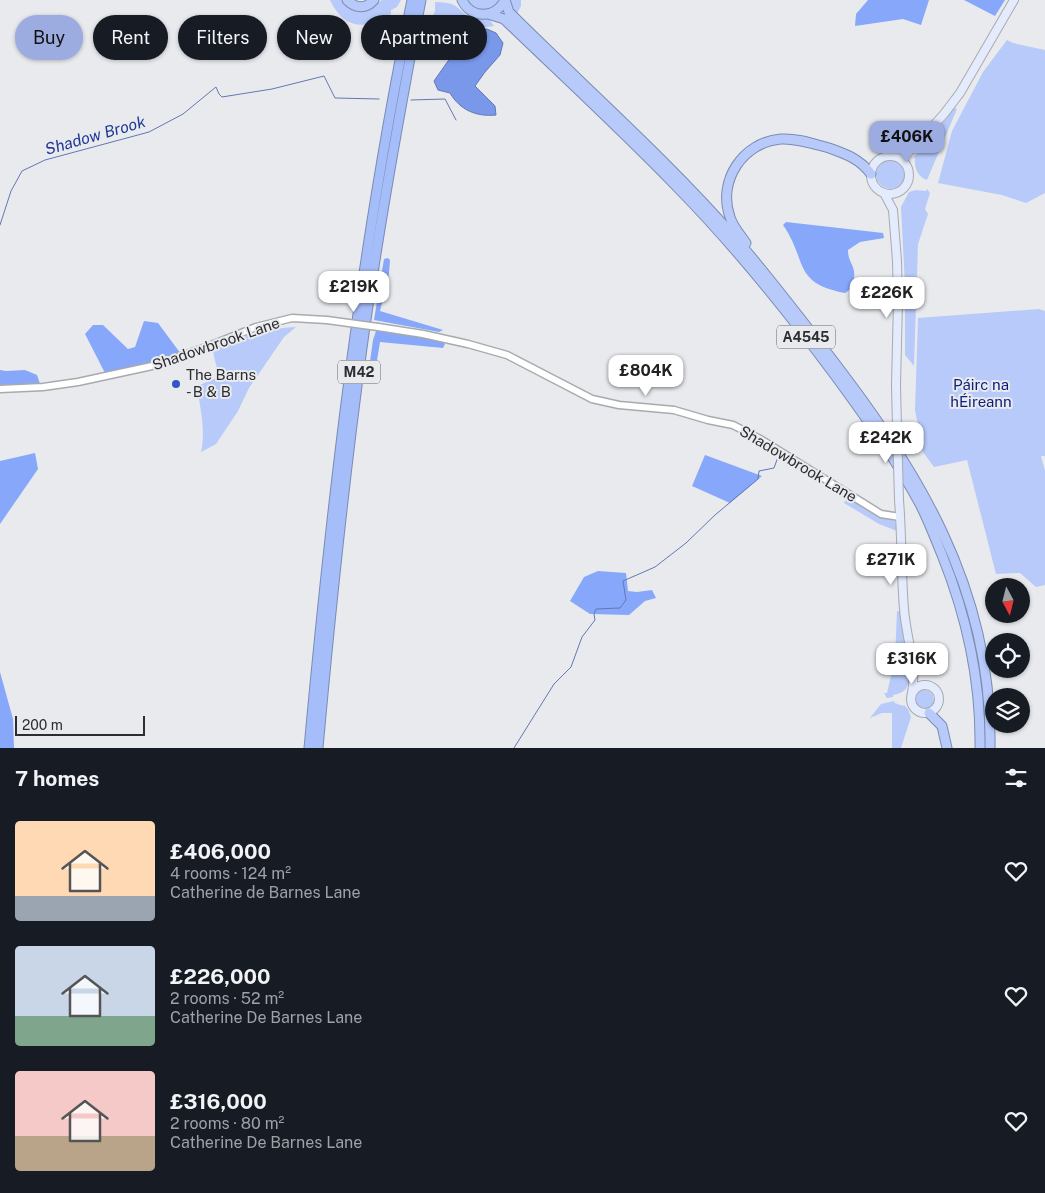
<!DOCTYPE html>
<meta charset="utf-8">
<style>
body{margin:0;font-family:"Public Sans",sans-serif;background:#20242c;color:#f1f3f6;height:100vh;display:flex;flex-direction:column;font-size:19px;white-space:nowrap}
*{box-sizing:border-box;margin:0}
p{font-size:16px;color:#9ea1a6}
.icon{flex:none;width:28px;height:28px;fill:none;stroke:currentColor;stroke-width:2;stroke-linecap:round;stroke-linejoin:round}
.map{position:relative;height:748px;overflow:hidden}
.sheet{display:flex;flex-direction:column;background:#171b24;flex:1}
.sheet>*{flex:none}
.top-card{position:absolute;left:15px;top:15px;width:500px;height:45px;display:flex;gap:10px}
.needle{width:32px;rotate:173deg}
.buttons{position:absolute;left:985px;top:578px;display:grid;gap:10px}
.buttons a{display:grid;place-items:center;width:45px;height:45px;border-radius:50%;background:#171b24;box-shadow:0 1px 4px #0004;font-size:25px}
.scale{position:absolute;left:15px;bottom:12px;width:130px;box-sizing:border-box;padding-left:5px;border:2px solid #2d2d2f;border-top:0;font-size:14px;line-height:18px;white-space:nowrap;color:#2d2d2f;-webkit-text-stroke:4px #e8eaee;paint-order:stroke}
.price{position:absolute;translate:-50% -42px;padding:0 11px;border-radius:10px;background:#fff;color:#222;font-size:16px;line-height:32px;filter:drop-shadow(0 1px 2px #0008)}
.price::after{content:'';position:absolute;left:50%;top:30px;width:15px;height:11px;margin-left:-8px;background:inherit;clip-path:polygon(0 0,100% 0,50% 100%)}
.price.current{background:#9cace0;color:#111}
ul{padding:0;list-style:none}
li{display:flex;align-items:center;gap:15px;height:125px;padding:0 15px}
li span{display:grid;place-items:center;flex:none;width:140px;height:100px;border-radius:5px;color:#555}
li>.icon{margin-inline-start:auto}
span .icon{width:60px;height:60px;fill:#fffc;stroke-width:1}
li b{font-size:21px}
h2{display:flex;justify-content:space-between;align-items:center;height:60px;padding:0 15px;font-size:21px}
.chip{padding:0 18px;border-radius:22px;background:#171b24;box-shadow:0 1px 4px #0004;font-size:18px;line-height:45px}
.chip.current{background:#9cace0;color:#111}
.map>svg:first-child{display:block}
.green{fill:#b7caf9}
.forest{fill:#86a7fa}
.water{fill:#7998ea;stroke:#6278b2}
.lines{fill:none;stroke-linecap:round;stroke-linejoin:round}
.stream{stroke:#6278b2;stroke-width:1}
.tertiary-casing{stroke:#a8aaad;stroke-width:9}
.secondary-casing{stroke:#a8aaad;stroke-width:10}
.trunk-casing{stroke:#7b8bb2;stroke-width:11}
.motorway-casing{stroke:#7b8bb2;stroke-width:11}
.tertiary{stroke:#fff;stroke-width:6}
.secondary{stroke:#e4ebfd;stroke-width:8}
.trunk{stroke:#b7cafa;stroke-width:9}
.motorway{stroke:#a5bdf9;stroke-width:9}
.tertiary-bridge-casing{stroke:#a8aaad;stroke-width:9;stroke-linecap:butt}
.secondary-bridge-casing{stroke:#a8aaad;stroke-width:10;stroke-linecap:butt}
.tertiary-bridge{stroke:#fff;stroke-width:6}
.secondary-bridge{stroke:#e4ebfd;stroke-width:8}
.poi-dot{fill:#3455c6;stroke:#e8eaee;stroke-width:2}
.labels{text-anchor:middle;stroke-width:4;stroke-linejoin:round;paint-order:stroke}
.shield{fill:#e8eaee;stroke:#656668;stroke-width:1}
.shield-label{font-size:14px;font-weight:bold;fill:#2d2d2f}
.street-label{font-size:15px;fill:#2d2d2f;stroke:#e8eaee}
.poi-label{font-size:15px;fill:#2d2d2f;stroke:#e8eaee;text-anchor:start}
.park-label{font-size:15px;fill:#0e1d7a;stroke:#e8eaee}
.water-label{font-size:16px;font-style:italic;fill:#1f3895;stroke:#e8eaee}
</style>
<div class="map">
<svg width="1045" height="748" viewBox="0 0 1045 748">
<rect width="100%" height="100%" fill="#e8eaee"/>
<path class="green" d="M330,0H342L348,8L358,12L369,10L382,0H401L397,7L391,10V14C366,31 343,29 330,0Z
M465,0H500C494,9 487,10 477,10Z
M510,0H521V6L517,14L511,6Z
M435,2C459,3 454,6 471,19H489L494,26L479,28L468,27L454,19L445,16L431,20L435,11Z
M1007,40L1013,43L1045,50V193L1026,203L1002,195L938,183L952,131L983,72Z
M954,108L957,109L927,180C918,177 914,168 915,158H913L926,143L930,142L936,135V132Z
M876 174a15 15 0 1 1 30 0a15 15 0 1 1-30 0Z
M927,189L930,193L925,209L928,214L918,244L914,366L905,355V285L901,207L909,192L916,190L926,191Z
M1039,309L1045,311V456H1041L1045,471V585L1036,587L1020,573L996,574L967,460L934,467L923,452L915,410L918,318Z
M296,327L284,337L249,388L238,411L216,444L201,452C206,430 200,408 197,386L219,377L212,348C241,337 265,328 296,327Z
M848,497L874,513L895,521L897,531L879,524L844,503Z
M897,611L901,612L911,677L909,678C908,689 904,693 893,695V697L887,698L884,693H887L895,659Z
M914 700a10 10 0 1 1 20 0a10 10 0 1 1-20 0Z
M894,701L895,703L903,706L904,705L908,709L911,717L901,748H892V713H882L870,718L881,704Z"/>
<path class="forest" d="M868,0H929L921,25L903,19L855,26L856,14Z
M964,0H1005L995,16Z
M786,222L883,233L884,238L860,242L848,250C848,260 852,262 854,271C855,277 853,283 852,288L845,293C792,283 808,261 783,225Z
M388,258L390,260L389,274L380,311L443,330L439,332L374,320L384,259Z
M144,321L158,323L181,354L150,363L105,373L85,334L93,325H103L128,349L135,347Z
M380,329L443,342L445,344L443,348L380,342L374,379H370L368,376L373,340L376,331Z
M0,370L6,371L25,370L37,375L40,384L0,385Z
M35,453L38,469L0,524V461Z
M705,455L762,476L730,503L692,486Z
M598,571L626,573L628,591L637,592L652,590L656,598L645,601L629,615L590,614L570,601L584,577Z
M0,672L13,719L14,748H0Z"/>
<path class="water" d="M487,29L496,33L503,43L500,55L485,72L475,86L495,106L496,115C476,117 460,110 450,93L438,90L434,81L453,54L476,32Z"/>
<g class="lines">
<path class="stream" d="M411,100L445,99L456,120
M0,225L11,191L22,171L45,160L149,132L183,114L216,87L219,94L222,97L272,89L324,76L335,98L379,99
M514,748L554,684L571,667L582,637L595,620L594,614L596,609L620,608L626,600L623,581L655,567L686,543L715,515L758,479L759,471L774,468L778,457"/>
<g class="tertiary-casing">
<path id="tertiary" d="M378,327L423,334L468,344L507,355L592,399L619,405L674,410L708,420L733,425L762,440L873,509L881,514L900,517
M0,389L43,387L78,382L152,366L209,346L256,327L292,318L327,320"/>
</g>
<g class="secondary-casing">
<path id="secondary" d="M891,155L914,147L944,114L960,93L1014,0
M871 175a19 19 0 1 1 38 0a19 19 0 1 1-38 0Z
M884,193L893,210L897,261L898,301L896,385L897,428
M899,500C902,536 901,572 904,609C906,637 917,665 912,693
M911 699a14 14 0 1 1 28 0a14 14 0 1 1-28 0Z"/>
</g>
<g class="trunk-casing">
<path id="trunk" d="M347,0C356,9 366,9 374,0
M462,0C471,19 495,19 505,0
M505,0L509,12L519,22C591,93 671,164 737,240C766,274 794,310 821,345C916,467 993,587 990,748
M488,14L504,19C562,75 622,130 678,188C736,247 788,312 837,378C867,419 897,461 921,506C929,522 935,538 942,555C967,617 981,681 980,748
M746,243C740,234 733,227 730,217C717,181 743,142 781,139C797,138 814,144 829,148C846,154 860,159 871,174
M929,713L942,726L947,748"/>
</g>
<g class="motorway-casing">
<path id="motorway" d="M309,748C332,497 361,247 412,0
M318,748C330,615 344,481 362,348C378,231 399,115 421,0"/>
</g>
<use href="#tertiary" class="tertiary"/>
<use href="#secondary" class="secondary"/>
<use href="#trunk" class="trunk"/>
<use href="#motorway" class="motorway"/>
<g class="tertiary-bridge-casing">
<path id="tertiary-bridge" d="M327,320L378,327"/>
</g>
<g class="secondary-bridge-casing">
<path id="secondary-bridge" d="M897,428L899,500"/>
</g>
<use href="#tertiary-bridge" class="tertiary-bridge"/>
<use href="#secondary-bridge" class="secondary-bridge"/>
</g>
<circle class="poi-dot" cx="176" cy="384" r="5"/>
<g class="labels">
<g class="shield">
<rect x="777" y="325.5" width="58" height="23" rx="4"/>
<rect x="338" y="360.5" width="42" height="23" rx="4"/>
</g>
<g class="shield-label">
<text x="806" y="342">A4545</text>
<text x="359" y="377">M42</text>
</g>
<g class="street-label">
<text transform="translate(216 344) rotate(-19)" y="5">Shadowbrook Lane</text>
<text transform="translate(798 464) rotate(31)" y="5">Shadowbrook Lane</text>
</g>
<g class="poi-label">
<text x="186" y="380">The Barns<tspan x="186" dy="17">- B &amp; B</tspan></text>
</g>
<g class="park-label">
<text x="981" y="390">Páirc na<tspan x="981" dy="17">hÉireann</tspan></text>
</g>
<g class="water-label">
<text transform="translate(95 135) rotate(-16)" y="6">Shadow Brook</text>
</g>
</g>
</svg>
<div class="buttons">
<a><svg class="needle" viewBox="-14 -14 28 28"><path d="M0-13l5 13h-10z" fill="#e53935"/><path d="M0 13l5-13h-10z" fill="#9ea1a6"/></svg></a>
<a><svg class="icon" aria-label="locate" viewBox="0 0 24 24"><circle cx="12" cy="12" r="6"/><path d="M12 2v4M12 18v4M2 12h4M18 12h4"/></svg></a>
<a><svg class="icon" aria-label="layers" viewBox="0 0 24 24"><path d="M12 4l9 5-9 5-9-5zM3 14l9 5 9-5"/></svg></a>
</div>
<div class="scale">200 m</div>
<b class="price current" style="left:907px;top:163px">£406K</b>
<b class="price" style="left:354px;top:313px">£219K</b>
<b class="price" style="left:887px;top:319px">£226K</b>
<b class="price" style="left:646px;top:397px">£804K</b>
<b class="price" style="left:886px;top:464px">£242K</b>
<b class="price" style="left:891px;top:586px">£271K</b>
<b class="price" style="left:912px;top:685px">£316K</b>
<div class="top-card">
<a class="chip current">Buy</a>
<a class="chip">Rent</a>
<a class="chip">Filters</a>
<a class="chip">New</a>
<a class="chip">Apartment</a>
</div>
</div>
<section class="sheet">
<h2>7 homes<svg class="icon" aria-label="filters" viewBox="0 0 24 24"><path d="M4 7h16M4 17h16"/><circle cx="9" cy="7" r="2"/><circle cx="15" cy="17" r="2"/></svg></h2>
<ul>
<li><span style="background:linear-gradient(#ffd9b3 75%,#9aa5b1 0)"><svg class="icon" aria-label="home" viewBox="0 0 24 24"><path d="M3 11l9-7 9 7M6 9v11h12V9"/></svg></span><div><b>£406,000</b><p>4 rooms · 124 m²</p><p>Catherine de Barnes Lane</p></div><svg class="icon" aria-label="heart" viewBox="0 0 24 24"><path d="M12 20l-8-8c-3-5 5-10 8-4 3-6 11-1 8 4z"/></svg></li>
<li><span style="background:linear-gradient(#c9d6e8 70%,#7fa58c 0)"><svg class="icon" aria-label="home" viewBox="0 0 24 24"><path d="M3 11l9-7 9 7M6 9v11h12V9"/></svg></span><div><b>£226,000</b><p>2 rooms · 52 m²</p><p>Catherine De Barnes Lane</p></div><svg class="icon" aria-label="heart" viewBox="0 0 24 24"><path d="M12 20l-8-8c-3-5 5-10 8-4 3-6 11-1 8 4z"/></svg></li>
<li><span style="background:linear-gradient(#f6c9c9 65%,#b9a48a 0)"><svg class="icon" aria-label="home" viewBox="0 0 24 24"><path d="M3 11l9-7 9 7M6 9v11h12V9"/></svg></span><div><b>£316,000</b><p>2 rooms · 80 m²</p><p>Catherine De Barnes Lane</p></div><svg class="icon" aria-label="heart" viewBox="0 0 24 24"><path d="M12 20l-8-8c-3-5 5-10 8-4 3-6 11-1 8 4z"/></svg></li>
</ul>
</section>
